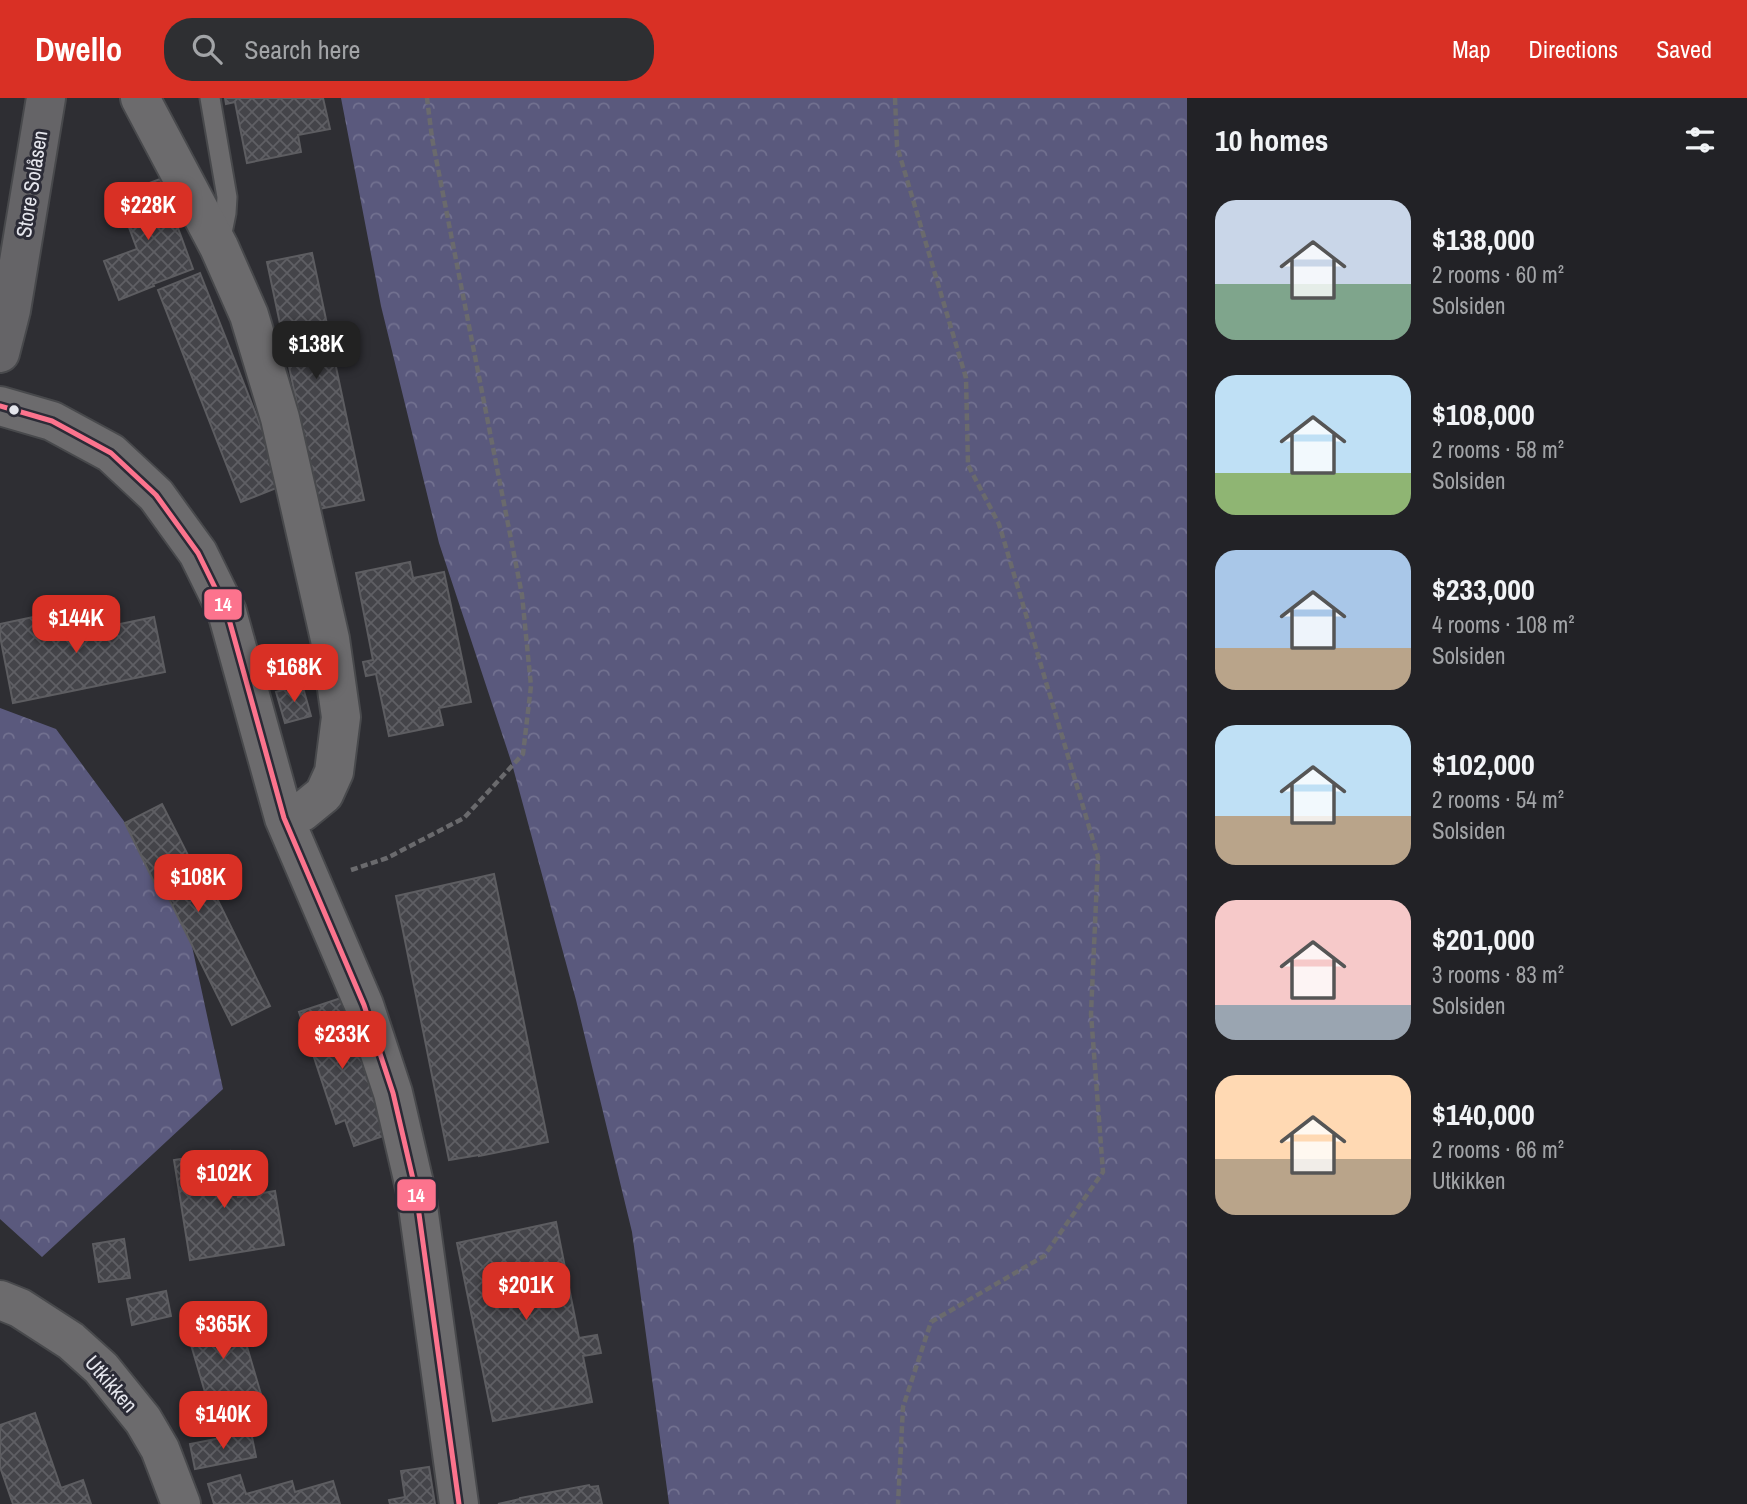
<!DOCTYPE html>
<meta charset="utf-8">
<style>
body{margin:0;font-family:"Archivo Narrow",sans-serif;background:#2e2f32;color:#f1f3f6;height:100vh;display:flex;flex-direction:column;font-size:26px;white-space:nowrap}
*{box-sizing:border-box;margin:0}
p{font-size:23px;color:#a2a4a7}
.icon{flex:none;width:38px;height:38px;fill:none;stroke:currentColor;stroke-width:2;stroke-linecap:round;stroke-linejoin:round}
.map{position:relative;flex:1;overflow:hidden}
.panel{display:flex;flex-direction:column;background:#222226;width:560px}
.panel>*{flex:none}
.price{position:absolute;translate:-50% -60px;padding:0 16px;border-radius:14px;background:#d93025;color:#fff;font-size:23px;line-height:46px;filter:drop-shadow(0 2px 4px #0008)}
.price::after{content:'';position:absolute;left:50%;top:42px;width:21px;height:16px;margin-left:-10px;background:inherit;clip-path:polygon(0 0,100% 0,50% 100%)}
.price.current{background:#222;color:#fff}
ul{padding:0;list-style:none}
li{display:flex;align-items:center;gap:21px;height:175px;padding:0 28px}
li span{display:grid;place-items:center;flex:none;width:196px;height:140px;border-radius:21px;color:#555}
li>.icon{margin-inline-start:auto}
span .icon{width:84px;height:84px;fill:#fffc;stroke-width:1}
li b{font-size:30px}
h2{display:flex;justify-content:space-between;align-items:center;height:84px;padding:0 28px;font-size:30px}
header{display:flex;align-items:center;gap:42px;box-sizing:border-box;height:98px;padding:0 35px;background:#d93025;color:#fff}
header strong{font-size:33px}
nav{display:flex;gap:38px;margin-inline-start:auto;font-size:24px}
.search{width:490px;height:63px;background:#2e2f32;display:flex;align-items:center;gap:18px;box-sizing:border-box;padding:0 24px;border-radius:28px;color:#a2a4a7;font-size:26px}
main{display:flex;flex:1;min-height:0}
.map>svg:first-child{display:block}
.forest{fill:url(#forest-crowns)}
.building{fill:url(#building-cross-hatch);stroke:#5d5d61;stroke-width:2}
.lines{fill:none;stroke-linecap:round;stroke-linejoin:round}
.lane-casing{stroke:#48494c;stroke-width:23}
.street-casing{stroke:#48494c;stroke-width:42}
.secondary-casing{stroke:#48494c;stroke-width:42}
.path{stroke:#6a6a6d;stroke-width:4.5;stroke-dasharray:7 3.5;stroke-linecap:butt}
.lane{stroke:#6c6b6d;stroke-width:19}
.street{stroke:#6c6b6d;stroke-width:38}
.secondary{stroke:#656467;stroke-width:38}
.bus-1-casing{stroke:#2b2b36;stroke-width:10}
.bus-1{stroke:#fc738d;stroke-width:5}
.bus-dot{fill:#e5e6ed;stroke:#2b2b36;stroke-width:2.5}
.labels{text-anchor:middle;stroke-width:6;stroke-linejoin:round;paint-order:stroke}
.street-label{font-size:21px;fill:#e5e6ed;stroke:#2b2b36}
.line-badge{stroke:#2b2b36;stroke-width:2.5}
.badge-label{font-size:19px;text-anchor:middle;font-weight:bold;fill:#fff}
</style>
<header>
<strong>Dwello</strong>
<div class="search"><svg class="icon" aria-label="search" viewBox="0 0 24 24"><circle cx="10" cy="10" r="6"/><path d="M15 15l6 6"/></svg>Search here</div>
<nav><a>Map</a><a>Directions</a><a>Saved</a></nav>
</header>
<main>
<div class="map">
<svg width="1187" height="1406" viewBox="0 0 1187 1406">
<defs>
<pattern id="forest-crowns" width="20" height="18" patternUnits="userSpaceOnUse" patternTransform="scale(1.75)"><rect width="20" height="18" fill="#5a597d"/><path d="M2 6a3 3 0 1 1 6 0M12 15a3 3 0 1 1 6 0" fill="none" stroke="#727190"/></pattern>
<pattern id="building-cross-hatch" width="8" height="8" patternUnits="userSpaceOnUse" patternTransform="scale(1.75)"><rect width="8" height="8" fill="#444449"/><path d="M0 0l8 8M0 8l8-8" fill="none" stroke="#5f5f64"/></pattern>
</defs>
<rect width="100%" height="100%" fill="#2e2e33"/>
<path class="forest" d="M341,0H1187V1406H669L632,1134L576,902L512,666L439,445L381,208Z
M0,610L56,631L182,802L223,991L42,1159L0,1121Z"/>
<path class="building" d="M225,0H323L330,31L298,37L301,54L247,65L235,4L226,6Z
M160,81L193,171L153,186L154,188L119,202L104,163L137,151L117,97Z
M312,155L364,402L319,411L267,164Z
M200,175L284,387L241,404L158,192Z
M410,464L413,480L444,474L471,604L439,610L443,627L389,638L376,576L366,578L363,564L373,562L356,475Z
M62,513L67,537L154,519L165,574L13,605L0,538V526Z
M302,586L311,618L285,625L276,594Z
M162,706L197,775L203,772L270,908L232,927L165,793L160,796L125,725Z
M494,776L548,1044L479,1058V1057L449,1062L396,798Z
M341,900L386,1037L354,1048L345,1022L336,1026L299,914Z
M230,1053L238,1099L275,1093L284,1147L190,1162L174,1062Z
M556,1124L579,1240L597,1237L601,1255L583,1258L592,1304L493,1323L457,1145Z
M124,1141L130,1180L99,1184L93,1146Z
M166,1193L171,1218L132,1227L127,1201Z
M235,1208L263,1303L212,1318L184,1223Z
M35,1315L61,1390L83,1382L91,1406H13L0,1369V1327Z
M251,1334L256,1359L195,1371L190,1346Z
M429,1369L435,1406H390L389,1402L405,1399L401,1373Z
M240,1377L246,1396L292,1383L295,1394L333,1383L340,1406H214L208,1386Z
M589,1387L590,1389L598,1388L602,1406H498L520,1401V1400Z"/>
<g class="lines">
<g class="lane-casing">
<path id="lane" d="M210,0L227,99L226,115L220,145"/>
</g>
<g class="street-casing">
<path id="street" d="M140,0L219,149L249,217L280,320L330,541L341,619L334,674L324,696L302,714L284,720
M0,308L52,323L111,355L156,397L198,455L227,514L284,720L364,907L393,995L416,1094L459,1406
M0,1202L20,1210L71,1243L101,1270L143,1322L160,1351L181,1406"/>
</g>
<g class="secondary-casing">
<path id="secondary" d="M0,255L11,212L46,0"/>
</g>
<path class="path" d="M895,0L897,48L966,280L968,367L999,426L1098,759L1091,916L1103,1074L1044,1158L931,1224L903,1309L898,1406
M351,772L387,760L464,720L523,656L531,588L522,497L432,40L427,0"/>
<use href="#lane" class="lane"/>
<use href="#street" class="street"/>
<use href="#secondary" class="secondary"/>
<g class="bus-1-casing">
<path id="bus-1" d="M0,308L52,323L111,355L156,397L198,455L227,514L284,720L364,907L393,995L416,1094L459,1406"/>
</g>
<use href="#bus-1" class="bus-1"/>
</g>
<circle class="bus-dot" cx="14" cy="312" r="6"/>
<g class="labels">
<g class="street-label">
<text transform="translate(32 86) rotate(-81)" y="7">Store Solåsen</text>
<text transform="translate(111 1286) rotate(49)" y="7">Utkikken</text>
</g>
</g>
<g class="line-badge">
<rect x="203" y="490" width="40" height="33" rx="7" fill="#fc738d"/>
<rect x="396" y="1080" width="41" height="34" rx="7" fill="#fc738d"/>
</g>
<g class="badge-label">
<text x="223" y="513">14</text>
<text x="416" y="1104">14</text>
</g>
</svg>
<b class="price" style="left:148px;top:144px">$228K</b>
<b class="price current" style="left:316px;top:283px">$138K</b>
<b class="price" style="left:76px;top:557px">$144K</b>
<b class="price" style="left:294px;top:606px">$168K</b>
<b class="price" style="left:198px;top:816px">$108K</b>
<b class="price" style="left:342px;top:973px">$233K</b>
<b class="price" style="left:224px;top:1112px">$102K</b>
<b class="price" style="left:526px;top:1224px">$201K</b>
<b class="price" style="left:223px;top:1263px">$365K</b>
<b class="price" style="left:223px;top:1353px">$140K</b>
</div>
<section class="panel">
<h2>10 homes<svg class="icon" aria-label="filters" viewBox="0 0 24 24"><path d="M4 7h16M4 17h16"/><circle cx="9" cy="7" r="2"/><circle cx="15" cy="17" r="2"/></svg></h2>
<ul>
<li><span style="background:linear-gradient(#c9d6e8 60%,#7fa58c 0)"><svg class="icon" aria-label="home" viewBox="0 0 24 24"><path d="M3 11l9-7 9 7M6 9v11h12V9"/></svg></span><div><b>$138,000</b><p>2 rooms · 60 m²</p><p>Solsiden</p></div></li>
<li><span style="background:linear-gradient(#bfe0f5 70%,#8fb573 0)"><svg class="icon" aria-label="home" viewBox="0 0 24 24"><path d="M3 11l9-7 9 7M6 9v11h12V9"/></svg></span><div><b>$108,000</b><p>2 rooms · 58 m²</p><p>Solsiden</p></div></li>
<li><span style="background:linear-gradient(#a9c7e8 70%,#b9a48a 0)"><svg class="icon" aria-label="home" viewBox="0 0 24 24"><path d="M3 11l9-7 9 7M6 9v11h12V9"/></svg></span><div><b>$233,000</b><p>4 rooms · 108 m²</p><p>Solsiden</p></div></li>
<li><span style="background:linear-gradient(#bfe0f5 65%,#b9a48a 0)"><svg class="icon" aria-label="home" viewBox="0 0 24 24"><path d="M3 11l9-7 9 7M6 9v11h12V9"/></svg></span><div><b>$102,000</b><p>2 rooms · 54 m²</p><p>Solsiden</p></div></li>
<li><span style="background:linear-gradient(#f6c9c9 75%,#9aa5b1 0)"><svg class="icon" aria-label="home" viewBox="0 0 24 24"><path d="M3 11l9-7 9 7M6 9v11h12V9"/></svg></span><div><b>$201,000</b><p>3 rooms · 83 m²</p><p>Solsiden</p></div></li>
<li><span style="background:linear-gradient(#ffd9b3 60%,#b9a48a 0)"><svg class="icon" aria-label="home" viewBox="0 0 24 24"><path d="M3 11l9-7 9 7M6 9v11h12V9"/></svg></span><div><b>$140,000</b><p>2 rooms · 66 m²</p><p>Utkikken</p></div></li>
</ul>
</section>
</main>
